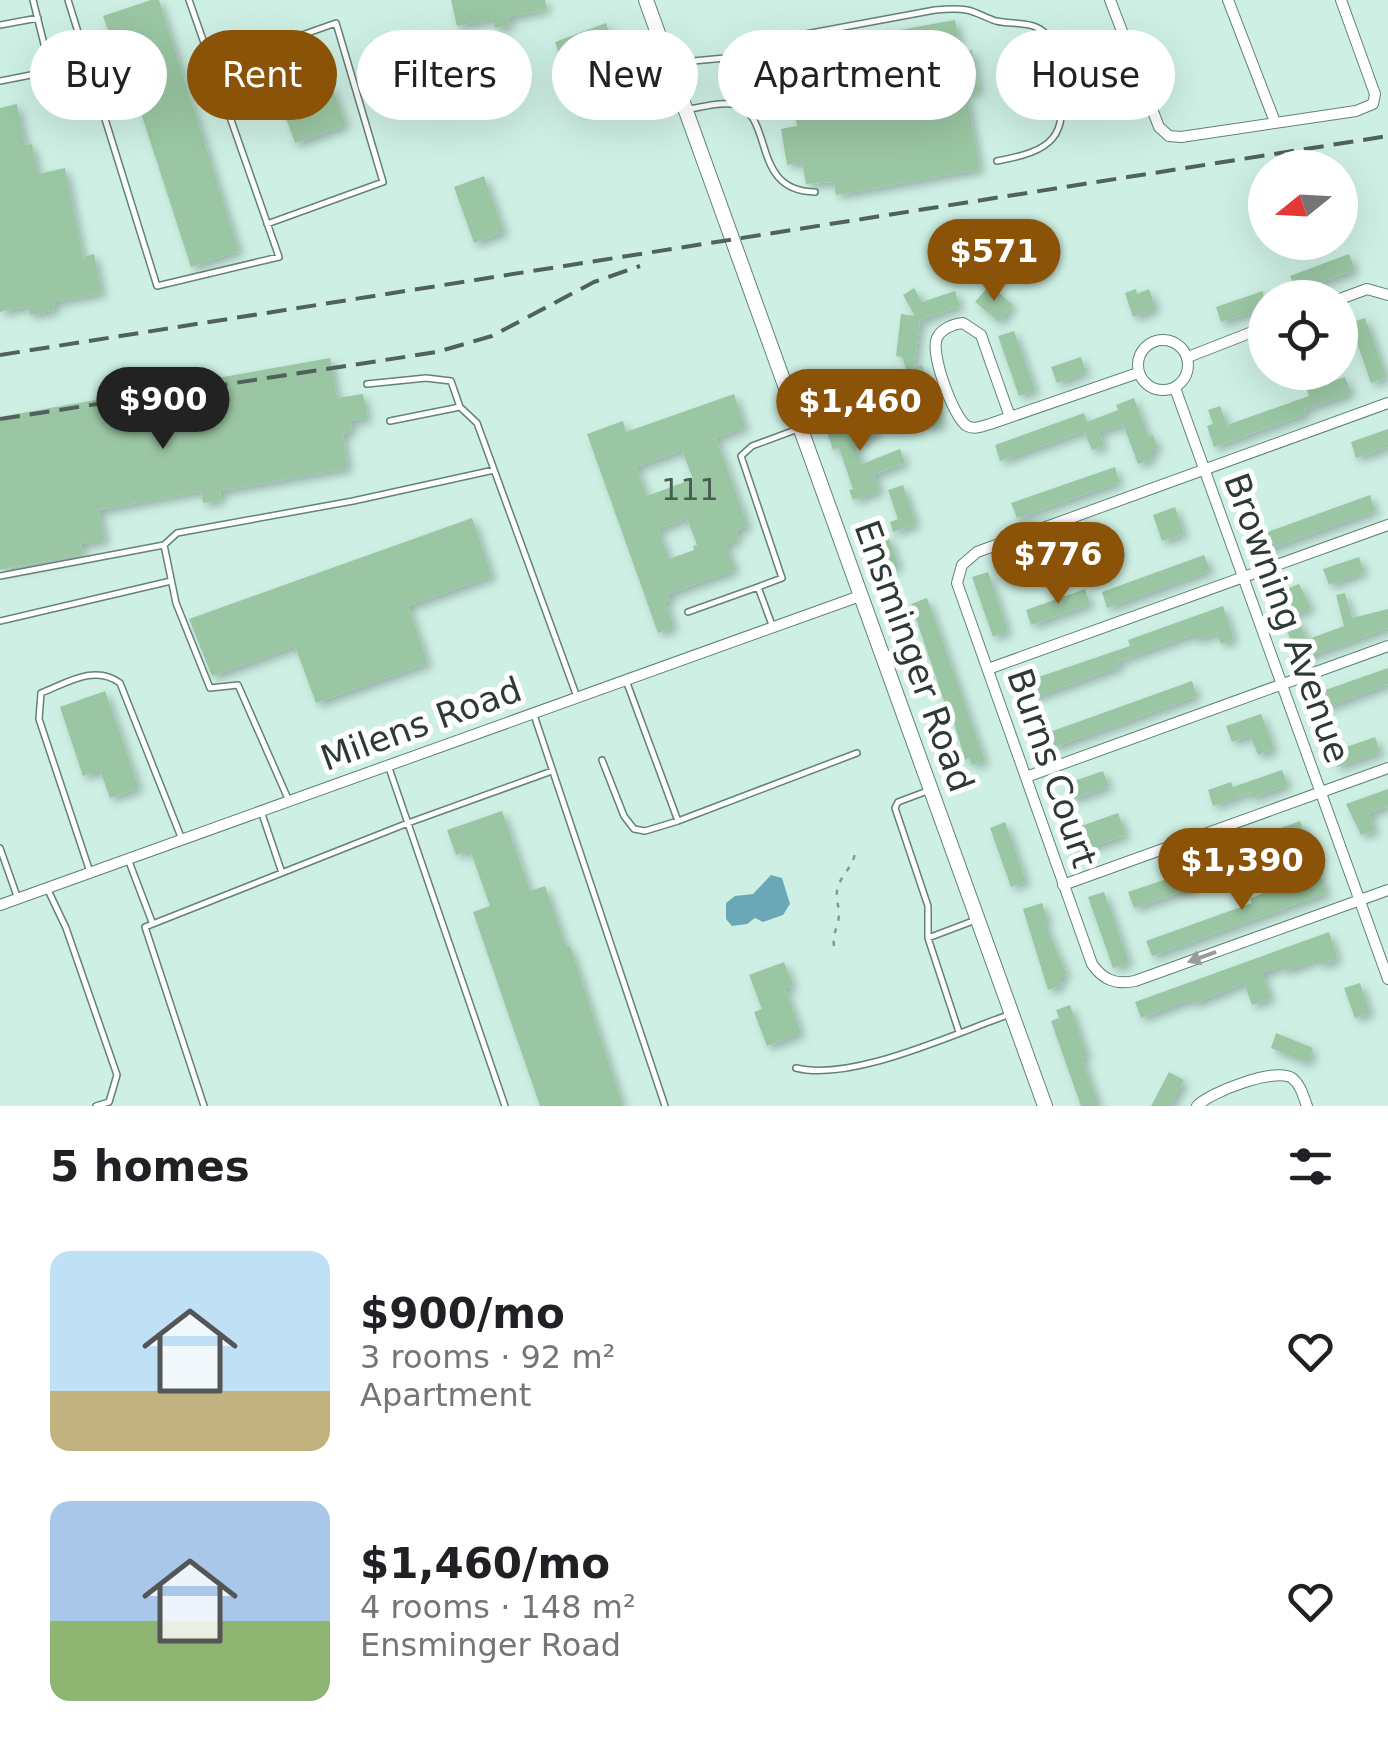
<!DOCTYPE html>
<meta charset="utf-8">
<style>
body{margin:0;font-family:"DejaVu Sans",sans-serif;background:#f6f6f6;color:#202124;height:100vh;display:flex;flex-direction:column;font-size:38px;white-space:nowrap}
*{box-sizing:border-box;margin:0}
p{font-size:32px;color:#757577}
.icon{flex:none;width:55px;height:55px;fill:none;stroke:currentColor;stroke-width:2;stroke-linecap:round;stroke-linejoin:round}
.map{position:relative;height:1106px;overflow:hidden}
.side{display:flex;flex-direction:column;background:#fff;flex:1}
.side>*{flex:none}
.guide{position:absolute;left:30px;top:30px;width:1330px;height:90px;display:flex;gap:20px}
.needle{width:65px;rotate:252deg}
.tools{position:absolute;left:1248px;top:150px;display:grid;gap:20px}
.tools a{display:grid;place-items:center;width:110px;height:110px;border-radius:50%;background:#fff;box-shadow:0 10px 40px #0002;font-size:50px}
.price{position:absolute;translate:-50% -85px;padding:0 22px;border-radius:35px;background:#8b5308;color:#fff;font-size:32px;line-height:65px;filter:drop-shadow(0 2px 5px #0008)}
.price::after{content:'';position:absolute;left:50%;top:60px;width:30px;height:22px;margin-left:-15px;background:inherit;clip-path:polygon(0 0,100% 0,50% 100%)}
.price.selected{background:#222;color:#fff}
ul{padding:0;list-style:none}
li{display:flex;align-items:center;gap:30px;height:250px;padding:0 50px}
li span{display:grid;place-items:center;flex:none;width:280px;height:200px;border-radius:20px;color:#555}
li>.icon{margin-inline-start:auto}
span .icon{width:120px;height:120px;fill:#fffc;stroke-width:1}
li b{font-size:42px}
h2{display:flex;justify-content:space-between;align-items:center;height:120px;padding:0 50px;font-size:42px}
.chip{padding:0 35px;border-radius:45px;background:#fff;box-shadow:0 10px 40px #0002;font-size:35px;line-height:90px}
.chip.selected{background:#8b5308;color:#fff}
.map>svg:first-child{display:block}
.water{fill:#6aa8b7}
.building{fill:#9ac6a3;fill-rule:evenodd;filter:url(#shadow)}
.lines{fill:none;stroke-linecap:round;stroke-linejoin:round}
.service-casing{stroke:#638278;stroke-width:8}
.minor-casing{stroke:#638278;stroke-width:12}
.tertiary-casing{stroke:#638278;stroke-width:16}
.path{stroke:#829a92;stroke-width:2.5;stroke-dasharray:5 8;stroke-linecap:butt}
.service{stroke:#fff;stroke-width:5}
.minor{stroke:#fff;stroke-width:10}
.tertiary{stroke:#fff;stroke-width:14}
.rail{stroke:#51625c;stroke-width:4;stroke-dasharray:20 10;stroke-linecap:butt}
.oneway{fill:#969c9a}
.labels{text-anchor:middle;stroke-width:10;stroke-linejoin:round;paint-order:stroke}
.number-label{font-size:30px;fill:#485d51}
.street-label{font-size:35px;fill:#2d3a36;stroke:#fff}
</style>
<div class="map">
<svg width="1388" height="1106" viewBox="0 0 1388 1106">
<defs>
<filter id="shadow"><feDropShadow dx="4.5" dy="4.5" stdDeviation="5" flood-color="#0004"/></filter>
</defs>
<rect width="100%" height="100%" fill="#cef0e4"/>
<path class="water" d="M771,875L782,878L790,904L783,915L763,922L755,918L747,924L732,926L726,919V903L735,896L753,894Z"/>
<path class="building" d="M151,0H159L239,251L191,267L115,33L110,35L103,16Z
M451,0H545L547,9L508,17L510,25L495,28L493,19L457,26Z
M955,20L961,52L972,50L979,91L966,93L980,169L836,195L834,182L806,184L802,162L787,165L781,129L797,126L783,51Z
M606,23L631,91L579,110L555,42Z
M331,85L346,125L295,143L281,104Z
M17,104L25,145L32,144L38,174L65,168L83,257L94,254L102,293L54,302L55,310L30,315L28,306L0,312V108Z
M484,176L504,232L474,243L454,187Z
M1349,254L1355,270L1296,291L1290,276Z
M914,288L922,302L955,291L960,306L920,320L914,368L922,365L943,424L927,429L902,357L896,356L901,314L915,316L903,295Z
M986,289L992,295L996,290L1013,305L999,322L975,302Z
M1136,289L1137,294L1149,289L1156,309L1133,317L1125,293Z
M1263,291L1265,308L1221,322L1216,307Z
M1365,318L1387,378L1371,383L1350,323Z
M1014,331L1035,390L1019,396L998,336Z
M1081,357L1086,372L1057,383L1051,367Z
M330,358L337,398L363,394L368,418L351,421L352,429L343,435L348,468L220,491L221,500L203,503L201,491L99,510L105,540L81,544L83,554L0,570V417Z
M1345,377L1351,393L1304,409L1306,414L1214,447L1207,426L1213,424L1208,410L1220,406L1227,425L1309,396L1307,390Z
M734,394L745,427L716,438L748,526L736,530L739,539L726,544L735,570L668,594L670,601L665,602L674,627L658,633L587,434L623,421L626,432ZM682,450L693,479L647,496L636,467ZM687,518L697,545L693,546L694,550L669,559L658,529Z
M1134,398L1148,437L1153,435L1158,448L1150,451L1152,459L1138,464L1123,424L1099,432L1104,446L1092,450L1084,431L1000,461L995,445L1084,413L1087,422L1118,410L1116,405Z
M868,411L877,435L854,443L862,464L900,449L905,463L874,474L880,491L853,500L849,490L853,489L839,448L833,450L825,426Z
M1388,429V447L1356,458L1351,442Z
M1115,467L1119,482L1017,518L1011,503Z
M903,485L916,524L893,532L890,522L898,519L888,490Z
M1370,495L1375,511L1257,553L1251,538Z
M1175,507L1184,534L1162,541L1153,515Z
M472,518L492,576L408,606L428,663L316,703L295,646L212,676L189,619Z
M888,536L899,566L883,571L873,542Z
M1204,555L1210,570L1107,608L1102,592Z
M1359,557L1364,572L1329,585L1323,569Z
M988,572L1008,631L993,637L972,577Z
M1299,584L1311,608L1290,616L1281,591Z
M1085,589L1090,604L1031,625L1026,610Z
M1345,593L1352,618L1388,609V628L1298,660L1285,625L1299,620L1306,640L1344,626L1336,595Z
M927,598L985,761L972,765L970,758L965,760L950,709L947,710L911,604Z
M1223,606L1234,639L1221,644L1217,633L1195,640L1194,634L1118,661L1119,667L1021,702L1016,688L1022,686L1021,683L1130,646L1128,640Z
M1388,668V684L1317,711L1311,695Z
M1192,681L1197,696L1052,748L1047,733Z
M105,691L139,788L110,798L100,770L83,776L60,707Z
M1261,714L1274,749L1258,755L1250,735L1232,742L1226,726Z
M1375,737L1380,752L1337,767L1332,752Z
M1282,770L1288,785L1252,798L1250,792L1213,806L1208,790L1231,782L1233,787Z
M1103,771L1109,786L1071,800L1065,784Z
M1388,789V806L1369,813L1375,830L1361,835L1346,804Z
M502,811L530,891L545,886L566,947L570,946L623,1106H540L473,912L490,906L470,850L456,855L447,830Z
M1118,813L1126,835L1074,853L1067,831Z
M1300,821L1306,836L1210,870L1204,856Z
M1005,822L1026,881L1011,887L990,828Z
M1318,868L1327,893L1152,956L1146,941L1252,903L1250,899L1276,887L1287,883L1289,889L1309,882L1305,873Z
M1188,872L1193,888L1134,908L1128,892Z
M1104,892L1129,962L1113,968L1088,897Z
M1042,903L1048,921L1044,922L1067,975L1059,977L1062,985L1048,990L1023,909Z
M1329,932L1338,959L1321,965L1319,959L1284,971L1283,966L1262,973L1271,998L1252,1005L1244,983L1193,1004L1191,999L1141,1018L1135,1002Z
M784,962L793,985L785,988L801,1033L767,1046L754,1012L762,1009L749,975Z
M1360,983L1370,1013L1355,1018L1344,988Z
M1070,1005L1087,1056L1082,1058L1099,1106H1081L1051,1021L1059,1018L1056,1010Z
M1276,1033L1313,1048L1308,1063L1271,1048Z
M1169,1072L1184,1080L1170,1106H1151Z"/>
<g class="lines">
<g class="service-casing">
<path id="service" d="M68,0L157,286L279,257L189,0
M0,25L38,18
M725,58L733,104
M672,63L725,58L752,44L935,10C945,9 957,8 967,10C977,12 986,18 996,21C1013,25 1034,20 1047,35C1057,47 1057,65 1059,80C1069,138 1052,151 997,161
M212,67L336,23L383,182L267,224
M0,81L41,73L46,52L33,0
M689,109C703,107 723,101 736,105C775,117 750,191 815,192
M367,384L426,378L451,381L460,407L477,423L577,697
M390,421L460,407
M0,576L164,545
M688,612L758,587
M0,621L171,581
M772,625L758,587L782,578L741,456L752,446L798,429
M627,683L678,821L857,753
M534,715L665,1106
M602,760L624,816L634,829L645,831L678,821
M389,768L505,1106
M289,801L238,685L210,688L176,603L164,545L177,533L353,501L494,470
M261,811L282,873
M0,848L18,899
M128,859L152,922
M90,872L39,719L41,693C67,683 95,664 120,683L181,837
M47,888L66,928L117,1075L109,1102L96,1106
M928,938V906L895,808L898,802L930,790
M959,1032L928,938L973,921
M796,1068C852,1082 953,1034 1008,1015
M204,1106L145,927L408,823L552,771"/>
</g>
<g class="minor-casing">
<path id="minor" d="M1110,0L1159,127L1169,136L1181,137L1356,111L1373,104L1375,94L1341,0
M1228,0L1275,122
M1340,299L1367,289L1388,295
M1138 365a25 25 0 1 1 50 0a25 25 0 1 1-50 0Z
M1188,357L1265,327
M1175,388L1388,979
M1388,403L977,552L962,565L957,583L1092,964C1103,980 1116,985 1135,981L1388,890
M1010,417L981,335L963,323C953,324 941,329 937,338C930,353 953,417 967,426C975,430 982,426 990,424L1138,373
M988,669L1388,525
M1026,777L1388,646
M1063,885L1388,768
M0,905L860,596
M1197,1106C1210,1092 1276,1067 1292,1078C1301,1085 1303,1096 1307,1106"/>
</g>
<g class="tertiary-casing">
<path id="tertiary" d="M646,0L1045,1106"/>
</g>
<path class="path" d="M834,946C832,934 838,928 839,915C839,907 836,899 837,891C840,873 856,867 855,848"/>
<use href="#service" class="service"/>
<use href="#minor" class="minor"/>
<use href="#tertiary" class="tertiary"/>
<path class="rail" d="M0,355L1388,136
M0,419L437,352L492,336L594,282L640,266"/>
</g>
<defs><path id="oneway-solid" d="M-6-.8H1V-3.2L6.5 0L1 3.2V.8H-6Z" transform="scale(2.5)"/></defs>
<use class="oneway" href="#oneway-solid" transform="translate(1202 957) rotate(160)"/>
<g class="labels">
<g class="number-label">
<text x="690" y="500">111</text>
</g>
<g class="street-label">
<text transform="translate(1287 618) rotate(70)" y="12">Browning Avenue</text>
<text transform="translate(914 656) rotate(70)" y="12">Ensminger Road</text>
<text transform="translate(421 724) rotate(-20)" y="12">Milens Road</text>
<text transform="translate(1052 768) rotate(71)" y="12">Burns Court</text>
</g>
</g>
</svg>
<div class="tools">
<a><svg class="needle" viewBox="-14 -14 28 28"><path d="M0-13l5 13h-10z" fill="#e53935"/><path d="M0 13l5-13h-10z" fill="#757577"/></svg></a>
<a><svg class="icon" aria-label="locate" viewBox="0 0 24 24"><circle cx="12" cy="12" r="6"/><path d="M12 2v4M12 18v4M2 12h4M18 12h4"/></svg></a>
</div>
<b class="price" style="left:994px;top:304px">$571</b>
<b class="price selected" style="left:163px;top:452px">$900</b>
<b class="price" style="left:860px;top:454px">$1,460</b>
<b class="price" style="left:1058px;top:607px">$776</b>
<b class="price" style="left:1242px;top:913px">$1,390</b>
<div class="guide">
<a class="chip">Buy</a>
<a class="chip selected">Rent</a>
<a class="chip">Filters</a>
<a class="chip">New</a>
<a class="chip">Apartment</a>
<a class="chip">House</a>
</div>
</div>
<section class="side">
<h2>5 homes<svg class="icon" aria-label="filters" viewBox="0 0 24 24"><path d="M4 7h16M4 17h16"/><circle cx="9" cy="7" r="2"/><circle cx="15" cy="17" r="2"/></svg></h2>
<ul>
<li><span style="background:linear-gradient(#bfe0f5 70%,#c2b280 0)"><svg class="icon" aria-label="home" viewBox="0 0 24 24"><path d="M3 11l9-7 9 7M6 9v11h12V9"/></svg></span><div><b>$900/mo</b><p>3 rooms · 92 m²</p><p>Apartment</p></div><svg class="icon" aria-label="heart" viewBox="0 0 24 24"><path d="M12 20l-8-8c-3-5 5-10 8-4 3-6 11-1 8 4z"/></svg></li>
<li><span style="background:linear-gradient(#a9c7e8 60%,#8fb573 0)"><svg class="icon" aria-label="home" viewBox="0 0 24 24"><path d="M3 11l9-7 9 7M6 9v11h12V9"/></svg></span><div><b>$1,460/mo</b><p>4 rooms · 148 m²</p><p>Ensminger Road</p></div><svg class="icon" aria-label="heart" viewBox="0 0 24 24"><path d="M12 20l-8-8c-3-5 5-10 8-4 3-6 11-1 8 4z"/></svg></li>
</ul>
</section>
